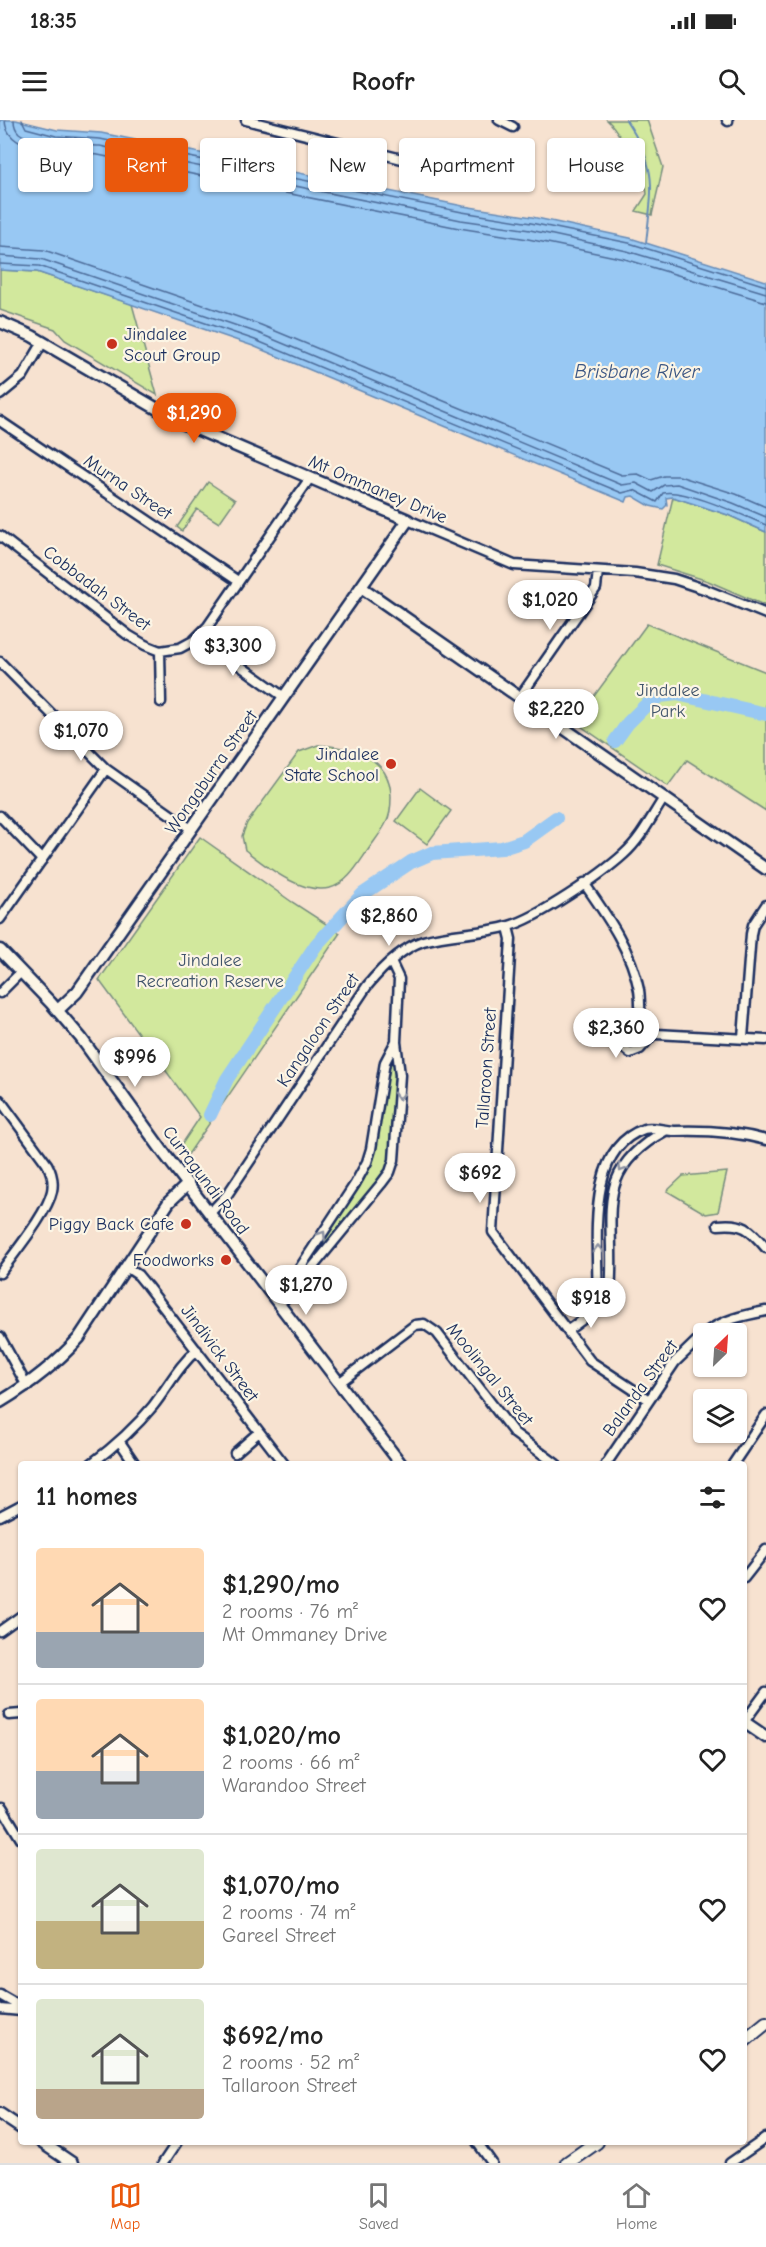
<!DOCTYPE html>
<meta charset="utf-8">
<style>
body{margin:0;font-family:"Comic Neue",sans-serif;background:#f2f2f2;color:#222;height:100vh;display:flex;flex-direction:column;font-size:22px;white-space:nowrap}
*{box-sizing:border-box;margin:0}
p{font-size:20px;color:#767676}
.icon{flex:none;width:33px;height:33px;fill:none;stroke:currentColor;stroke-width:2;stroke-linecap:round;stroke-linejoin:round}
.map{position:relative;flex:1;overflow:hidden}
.drawer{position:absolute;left:18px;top:1341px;width:729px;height:684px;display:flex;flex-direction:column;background:#fff;border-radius:6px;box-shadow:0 2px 4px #0004}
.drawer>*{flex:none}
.hud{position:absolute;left:18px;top:18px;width:730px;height:54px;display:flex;gap:12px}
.needle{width:39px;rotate:25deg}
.controls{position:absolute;left:693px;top:1203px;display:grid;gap:12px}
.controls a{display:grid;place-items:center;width:54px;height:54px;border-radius:6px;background:#fff;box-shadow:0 2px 4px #0004;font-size:30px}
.price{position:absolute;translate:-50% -51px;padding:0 14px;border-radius:21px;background:#fff;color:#222;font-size:20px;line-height:39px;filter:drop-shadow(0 2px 3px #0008)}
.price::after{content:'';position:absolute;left:50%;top:36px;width:18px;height:14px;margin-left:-9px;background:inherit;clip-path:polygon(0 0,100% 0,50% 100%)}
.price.current{background:#ea580c;color:#fff}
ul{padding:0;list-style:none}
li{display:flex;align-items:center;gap:18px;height:150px;padding:0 18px}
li+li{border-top:2px solid #e0e0e0}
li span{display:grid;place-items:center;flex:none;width:168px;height:120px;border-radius:6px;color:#555}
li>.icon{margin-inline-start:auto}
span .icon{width:72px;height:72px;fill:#fffc;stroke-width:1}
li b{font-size:26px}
h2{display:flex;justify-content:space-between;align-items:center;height:72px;padding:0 18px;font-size:26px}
.tag{padding:0 21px;border-radius:6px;background:#fff;box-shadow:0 2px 4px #0004;font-size:21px;line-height:54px}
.tag.current{background:#ea580c;color:#fff}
.status{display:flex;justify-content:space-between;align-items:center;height:42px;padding:0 30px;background:#fff;direction:ltr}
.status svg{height:16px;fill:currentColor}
header{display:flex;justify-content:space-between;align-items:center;height:78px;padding:0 18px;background:#fff;font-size:27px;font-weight:600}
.tabs{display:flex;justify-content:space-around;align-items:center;height:84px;border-top:2px solid #e0e0e0;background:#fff;font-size:16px;color:#767676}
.tabs a{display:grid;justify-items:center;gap:3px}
.tabs .current{color:#ea580c}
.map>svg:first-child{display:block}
.green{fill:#d2e89d;stroke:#768c7e;stroke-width:1.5}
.water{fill:#98c8f3;stroke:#668bb7;stroke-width:1.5}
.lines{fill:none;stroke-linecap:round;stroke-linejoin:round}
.shore{stroke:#4d6c9a;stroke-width:1.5}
.stream{stroke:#668bb7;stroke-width:2}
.river{stroke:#98c8f3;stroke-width:14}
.minor-casing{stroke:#1b2f5e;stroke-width:13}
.tertiary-casing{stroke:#1b2f5e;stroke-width:15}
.secondary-casing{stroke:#1b2f5e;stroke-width:16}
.minor{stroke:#fcf5e5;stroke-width:8}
.tertiary{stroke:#fcf5e5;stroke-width:10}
.secondary{stroke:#fcf5e5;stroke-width:12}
.oneway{stroke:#8c92a2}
.poi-dot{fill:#c8321e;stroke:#fcf5e5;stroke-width:2}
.labels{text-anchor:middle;stroke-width:4.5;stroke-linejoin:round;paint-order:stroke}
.poi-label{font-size:18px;fill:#1b2f5e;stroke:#fcf5e5;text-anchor:end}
.street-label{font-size:18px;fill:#1b2f5e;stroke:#fcf5e5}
.park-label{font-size:18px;fill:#40546b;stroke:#fcf5e5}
.water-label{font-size:20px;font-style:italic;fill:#3a5583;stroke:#fcf5e5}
</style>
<div class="status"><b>18:35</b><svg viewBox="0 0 49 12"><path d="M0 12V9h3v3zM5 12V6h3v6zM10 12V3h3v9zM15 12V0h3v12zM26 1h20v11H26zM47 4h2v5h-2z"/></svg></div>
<header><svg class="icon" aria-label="menu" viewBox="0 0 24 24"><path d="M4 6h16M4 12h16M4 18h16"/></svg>Roofr<svg class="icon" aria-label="search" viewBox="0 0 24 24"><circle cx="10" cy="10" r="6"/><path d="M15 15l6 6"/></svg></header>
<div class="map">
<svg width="766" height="2043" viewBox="0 0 766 2043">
<rect width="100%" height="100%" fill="#f7e2d0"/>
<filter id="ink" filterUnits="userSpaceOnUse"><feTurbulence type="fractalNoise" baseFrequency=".0167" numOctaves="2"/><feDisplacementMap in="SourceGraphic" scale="12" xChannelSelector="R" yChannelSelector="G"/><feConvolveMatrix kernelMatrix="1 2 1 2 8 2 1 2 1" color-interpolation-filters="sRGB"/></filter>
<g filter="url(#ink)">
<path class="green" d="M607,0H647L663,47L652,95L636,91L647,74L645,61C640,60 635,61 632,56C628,51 629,44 628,38C626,25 616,8 607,0Z
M0,150L37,152L132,184L157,275L65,220L55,209L0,190Z
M208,362L235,380L219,403L197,389L182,411L177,407Z
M673,377L728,395L766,412V486L708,461L657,445Z
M647,504L766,552V691L687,640L668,666L575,602Z
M318,625C351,627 391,637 391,677C391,685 390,696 386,703C381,713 374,721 368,730C358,744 348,763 330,768C301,775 266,746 245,730L242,716L247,703L299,632Z
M420,668L451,691L427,724L396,701Z
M200,717L292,782L340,813L187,1036L180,1027L200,997L99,860Z
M390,944H394L396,952L391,1036L388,1049L311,1143V1140L364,1060L373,1041Z
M727,1052L718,1092L706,1094L667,1071L683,1056Z"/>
<path class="water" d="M0,0H16L57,10L101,13L463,86L532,97L630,118L766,161V412L728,395L673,377L666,378L667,385L663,389L650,386L633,376L628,377L626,382L253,226L37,152L0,150Z"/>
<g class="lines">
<path class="shore" d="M5,0C6,36 72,33 98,35L459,108L528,119L625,139L766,182
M14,0C14,5 15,9 19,13C33,24 81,25 100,26L461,100L530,110L627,131L766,173
M22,0L26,8L56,16L100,19L462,92L531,103L629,123L766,166
M0,127L44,130L261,205L622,355L638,354L651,360L664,356H679L736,374L766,387
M0,136L41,139L258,213L622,365L636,363L653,372L664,365L677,364L733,383L766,397
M0,144L39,146L255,220L622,373L634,370L657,382L663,373C684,368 744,396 766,405"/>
<path class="stream" d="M626,0C659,50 652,67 646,123"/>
<path class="river" d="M615,621L628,603L645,586L660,576L677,574L766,594
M210,995L227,959L316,825L363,774L411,742L432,733L502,728L524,721L556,698"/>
<g class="minor-casing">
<path id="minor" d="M246,0L442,49
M499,0L513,7
M727,0L728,1
M0,275L23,256L43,222
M0,301L238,461
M408,400L514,445L635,453L674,459L704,469L766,494
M0,416L128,515L145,525L160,531L180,528L193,521L208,506L310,358
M198,516L284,577
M160,531L161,582
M0,542L106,649L191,709
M520,577L596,468L598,451
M0,696L42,740
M584,763C607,796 631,829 639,870C642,887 635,908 656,914L766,920
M0,799L106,649
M508,807L511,819L493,1112L590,1241L649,1280
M0,873L21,852
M641,900C632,909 613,922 630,933L640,929L654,913
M743,918L751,814L753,805L766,785
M0,980L47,1044C52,1053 54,1061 52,1071C47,1094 14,1133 0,1153
M210,1093L227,1075L367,866C381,849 402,828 423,821C451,813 481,814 509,806C538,798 601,755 624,734C641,719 652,696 664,678
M718,1105C743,1102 750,1109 766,1128
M126,1147L138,1155L147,1166L284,1344
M273,1177L292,1160L355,1064L367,1042L371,1029L385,942L396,921
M279,1184L294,1170L381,1064L390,1052L394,1040L400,955L396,922L399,859L391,842
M597,1187C601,1136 580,1031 644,1009C653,1006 665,1011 675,1011C705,1010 737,1012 766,1020
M568,1210C583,1199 601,1188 610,1171C617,1099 589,1053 665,1011
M704,1214C721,1200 745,1195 766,1191
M0,1217L27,1266
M339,1263L415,1205L424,1204L437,1213L514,1313L556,1344
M120,1322L135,1344
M235,1333L259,1312
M91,1344C115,1326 135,1308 153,1286C168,1267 179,1245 197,1230
M606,1344L675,1242L704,1214
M733,1344L766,1295
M0,1396L21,1385
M744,1458L766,1430
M0,1511L21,1496
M9,1595L21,1594
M744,1602L766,1572
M2,1688L21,1719
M0,1875L21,1887
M0,1889L21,1891
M477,2022L492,2043
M163,2043L177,2022
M730,2043L766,2018"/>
</g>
<g class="tertiary-casing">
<path id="tertiary" d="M0,202L32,216L178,301L408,400L77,872L58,890
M361,467L766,749
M0,830L51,883L81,918L166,1036L401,1344
M0,1282C30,1264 56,1244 79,1218L169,1082L188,1064
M744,1602L766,1617
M0,1994L21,2008
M41,2022L72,2043"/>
</g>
<g class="secondary-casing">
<path id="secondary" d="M744,1921L766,1903
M567,2043L597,2022"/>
</g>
<use href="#minor" class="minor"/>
<use href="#tertiary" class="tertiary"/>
<use href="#secondary" class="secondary"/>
</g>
<defs><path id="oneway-chevron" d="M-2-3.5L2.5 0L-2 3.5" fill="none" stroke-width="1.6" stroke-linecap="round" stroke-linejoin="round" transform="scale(1.5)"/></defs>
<g class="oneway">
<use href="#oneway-chevron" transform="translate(399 976) rotate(94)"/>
<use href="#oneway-chevron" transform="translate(622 1048) rotate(121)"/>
<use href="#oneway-chevron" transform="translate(322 1115) rotate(-57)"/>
<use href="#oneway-chevron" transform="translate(598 1129) rotate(-91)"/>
</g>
</g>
<g class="poi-dot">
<circle cx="112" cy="224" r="6"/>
<circle cx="391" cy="644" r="6"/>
<circle cx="186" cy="1104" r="6"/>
<circle cx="226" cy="1140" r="6"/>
</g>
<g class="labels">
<g class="poi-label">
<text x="124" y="220" text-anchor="start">Jindalee<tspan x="124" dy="21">Scout Group</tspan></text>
<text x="379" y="640">Jindalee<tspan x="379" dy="21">State School</tspan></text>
<text x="174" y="1110">Piggy Back Cafe</text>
<text x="214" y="1146">Foodworks</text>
</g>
<g class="street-label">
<text transform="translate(128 367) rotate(34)" y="6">Murna Street</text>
<text transform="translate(378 369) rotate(23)" y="6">Mt Ommaney Drive</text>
<text transform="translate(97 468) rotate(37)" y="6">Cobbadah Street</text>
<text transform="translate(211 652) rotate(-55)" y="6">Wongaburra Street</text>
<text transform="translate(318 910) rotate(-56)" y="6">Kangaloon Street</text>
<text transform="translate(486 948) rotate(-86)" y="6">Tallaroon Street</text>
<text transform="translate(206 1060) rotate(53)" y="6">Curragundi Road</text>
<text transform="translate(220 1233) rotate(53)" y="6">Jindivick Street</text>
<text transform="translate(490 1254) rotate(51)" y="6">Moolingal Street</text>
<text transform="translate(640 1268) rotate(-54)" y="6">Balanda Street</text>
</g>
<g class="park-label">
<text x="668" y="576">Jindalee<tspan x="668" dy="21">Park</tspan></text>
<text x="210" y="846">Jindalee<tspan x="210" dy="21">Recreation Reserve</tspan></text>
</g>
<g class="water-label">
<text x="637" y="258">Brisbane River</text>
</g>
</g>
</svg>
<div class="controls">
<a><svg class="needle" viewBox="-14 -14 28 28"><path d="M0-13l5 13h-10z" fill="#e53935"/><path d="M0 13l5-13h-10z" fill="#767676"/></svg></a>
<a><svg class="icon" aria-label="layers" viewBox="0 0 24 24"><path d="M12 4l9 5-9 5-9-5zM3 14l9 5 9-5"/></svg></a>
</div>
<b class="price current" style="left:194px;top:324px">$1,290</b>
<b class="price" style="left:550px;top:511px">$1,020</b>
<b class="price" style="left:233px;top:557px">$3,300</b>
<b class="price" style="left:556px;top:620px">$2,220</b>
<b class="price" style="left:81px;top:642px">$1,070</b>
<b class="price" style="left:389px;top:827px">$2,860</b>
<b class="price" style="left:616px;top:939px">$2,360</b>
<b class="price" style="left:135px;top:968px">$996</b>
<b class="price" style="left:480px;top:1084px">$692</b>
<b class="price" style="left:306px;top:1196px">$1,270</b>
<b class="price" style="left:591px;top:1209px">$918</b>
<div class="hud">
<a class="tag">Buy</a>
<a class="tag current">Rent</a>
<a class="tag">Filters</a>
<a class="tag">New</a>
<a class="tag">Apartment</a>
<a class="tag">House</a>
</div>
<section class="drawer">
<h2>11 homes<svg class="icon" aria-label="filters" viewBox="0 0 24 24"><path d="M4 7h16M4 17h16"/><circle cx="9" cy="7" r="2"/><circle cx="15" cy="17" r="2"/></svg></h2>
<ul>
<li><span style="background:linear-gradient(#ffd9b3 70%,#9aa5b1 0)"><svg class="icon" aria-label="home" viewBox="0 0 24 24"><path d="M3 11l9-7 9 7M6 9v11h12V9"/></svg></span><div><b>$1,290/mo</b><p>2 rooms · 76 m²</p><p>Mt Ommaney Drive</p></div><svg class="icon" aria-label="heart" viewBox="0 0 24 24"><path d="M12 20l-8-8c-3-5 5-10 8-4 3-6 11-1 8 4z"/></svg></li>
<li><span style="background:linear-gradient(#ffd9b3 60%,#9aa5b1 0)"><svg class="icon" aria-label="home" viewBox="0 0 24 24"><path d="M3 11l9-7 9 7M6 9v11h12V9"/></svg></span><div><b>$1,020/mo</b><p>2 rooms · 66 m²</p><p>Warandoo Street</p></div><svg class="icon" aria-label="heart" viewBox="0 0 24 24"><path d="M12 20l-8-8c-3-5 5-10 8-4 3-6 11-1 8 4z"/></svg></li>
<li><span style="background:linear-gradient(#dfe7d0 60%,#c2b280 0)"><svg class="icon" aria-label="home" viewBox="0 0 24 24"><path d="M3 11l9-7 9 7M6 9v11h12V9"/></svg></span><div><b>$1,070/mo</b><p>2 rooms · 74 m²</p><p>Gareel Street</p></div><svg class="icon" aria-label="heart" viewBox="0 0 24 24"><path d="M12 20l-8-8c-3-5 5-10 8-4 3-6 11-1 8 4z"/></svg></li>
<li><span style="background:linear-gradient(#dfe7d0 75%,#b9a48a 0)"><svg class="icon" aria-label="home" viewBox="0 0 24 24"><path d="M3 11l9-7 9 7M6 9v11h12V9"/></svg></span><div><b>$692/mo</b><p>2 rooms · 52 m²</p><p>Tallaroon Street</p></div><svg class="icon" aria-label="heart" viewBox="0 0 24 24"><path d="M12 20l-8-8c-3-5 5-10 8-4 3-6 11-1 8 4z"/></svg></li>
</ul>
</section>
</div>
<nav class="tabs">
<a class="current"><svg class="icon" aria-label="map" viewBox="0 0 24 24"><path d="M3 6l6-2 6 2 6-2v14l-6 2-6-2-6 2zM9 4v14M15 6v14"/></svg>Map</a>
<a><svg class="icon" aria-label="saved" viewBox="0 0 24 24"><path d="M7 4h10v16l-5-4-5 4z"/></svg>Saved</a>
<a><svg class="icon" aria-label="home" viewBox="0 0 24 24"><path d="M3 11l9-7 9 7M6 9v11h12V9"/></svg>Home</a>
</nav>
